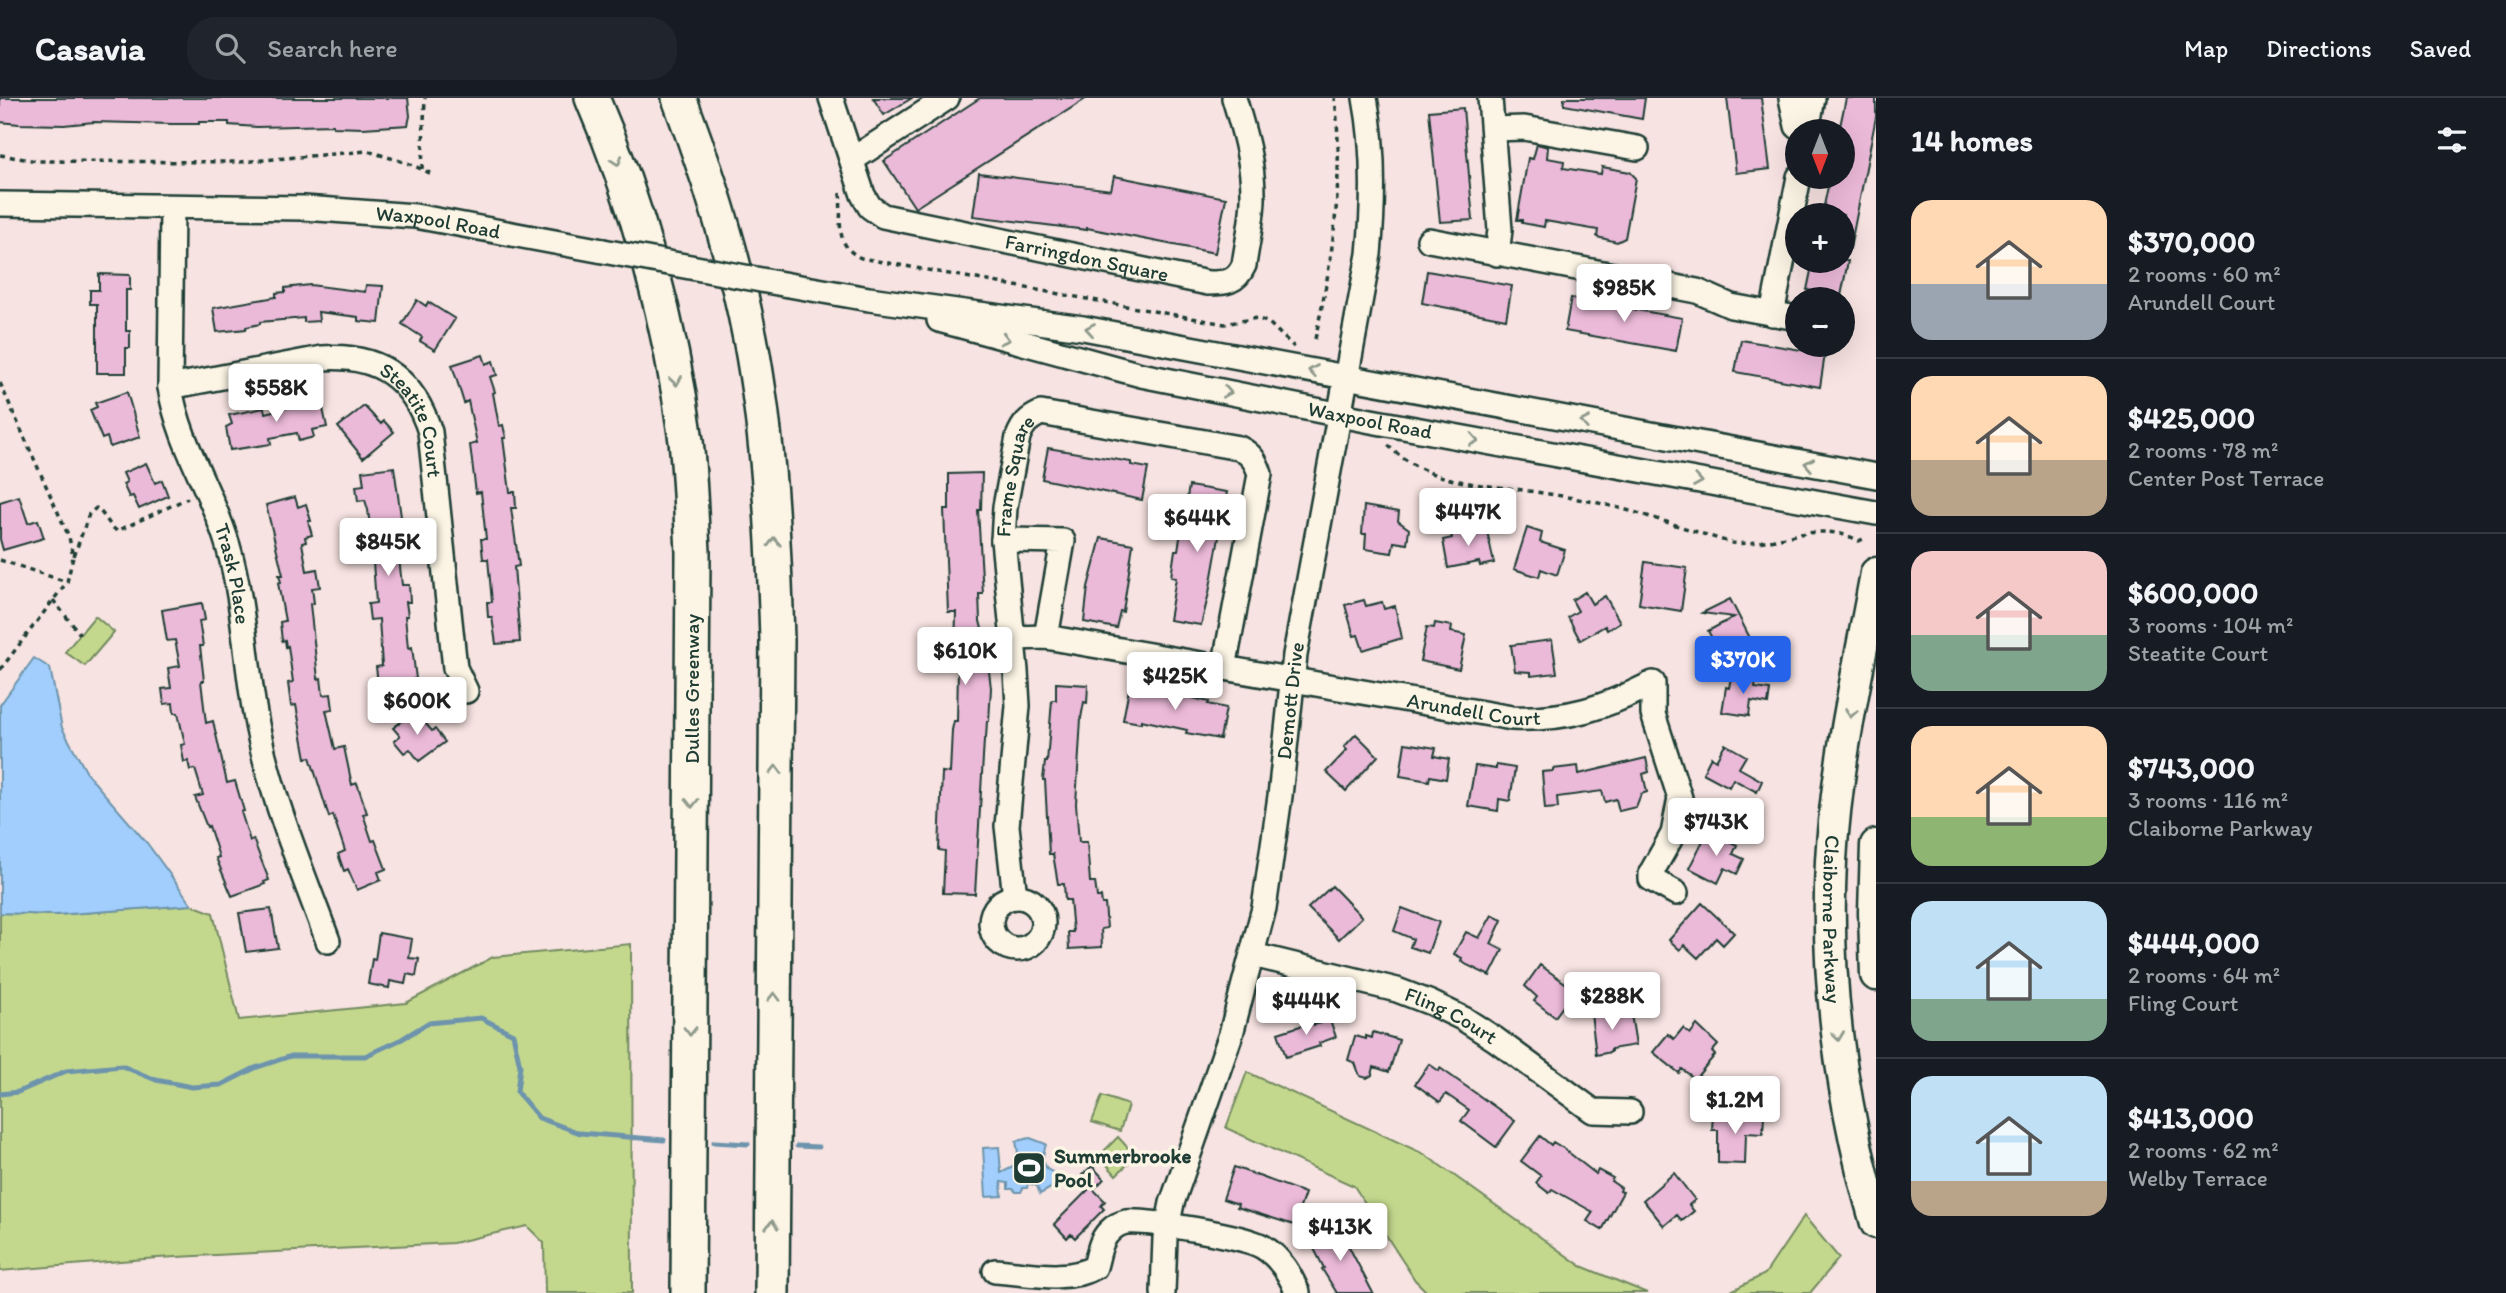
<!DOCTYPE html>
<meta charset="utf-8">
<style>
body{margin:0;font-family:Itim,sans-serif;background:#20242c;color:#f1f3f6;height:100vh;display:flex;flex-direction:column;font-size:26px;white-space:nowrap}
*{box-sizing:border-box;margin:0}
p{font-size:23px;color:#9ea1a6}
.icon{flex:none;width:38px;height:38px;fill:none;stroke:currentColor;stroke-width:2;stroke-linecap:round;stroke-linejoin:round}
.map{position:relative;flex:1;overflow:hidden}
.panel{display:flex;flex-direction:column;background:#171b24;width:630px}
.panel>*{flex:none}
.needle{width:46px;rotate:180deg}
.controls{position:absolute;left:1785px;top:21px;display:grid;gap:14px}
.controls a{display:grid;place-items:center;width:70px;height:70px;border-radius:50%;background:#171b24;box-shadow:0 7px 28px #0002;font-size:35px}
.price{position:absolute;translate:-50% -60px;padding:0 16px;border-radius:7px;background:#fff;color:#222;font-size:23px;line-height:46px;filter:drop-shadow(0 2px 4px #0008)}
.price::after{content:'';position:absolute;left:50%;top:42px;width:21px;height:16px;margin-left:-10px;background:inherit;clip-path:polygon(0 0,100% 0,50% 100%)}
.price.current{background:#2563eb;color:#fff}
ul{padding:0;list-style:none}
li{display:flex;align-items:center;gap:21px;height:175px;padding:0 35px}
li+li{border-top:2px solid #363941}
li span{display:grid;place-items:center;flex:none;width:196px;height:140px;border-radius:21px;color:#555}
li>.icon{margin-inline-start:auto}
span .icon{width:84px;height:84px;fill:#fffc;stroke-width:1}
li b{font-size:30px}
h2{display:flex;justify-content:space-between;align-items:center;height:84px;padding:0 35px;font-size:30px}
header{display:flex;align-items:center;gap:42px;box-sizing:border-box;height:98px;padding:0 35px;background:#171b24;border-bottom:2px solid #363941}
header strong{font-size:33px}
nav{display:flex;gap:38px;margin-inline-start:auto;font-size:24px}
.search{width:490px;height:63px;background:#20242c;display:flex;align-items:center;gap:18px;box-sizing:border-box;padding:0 24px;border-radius:28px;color:#9ea1a6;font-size:26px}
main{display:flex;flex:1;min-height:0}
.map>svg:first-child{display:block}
.green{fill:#c4d88d;stroke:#728a60;stroke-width:2}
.water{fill:#a1cefc;stroke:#6d94ac;stroke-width:2}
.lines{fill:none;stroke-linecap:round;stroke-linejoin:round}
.stream{stroke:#6d94ac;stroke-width:5}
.building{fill:#ecbad9;stroke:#1f3d34;stroke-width:2}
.minor-casing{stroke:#1f3d34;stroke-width:28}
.major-casing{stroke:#1f3d34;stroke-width:35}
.highway-casing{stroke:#1f3d34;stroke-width:38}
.path{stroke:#1f3d34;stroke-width:3.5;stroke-dasharray:5 5;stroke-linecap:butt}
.minor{stroke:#fcf5e5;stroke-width:23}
.major{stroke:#fcf5e5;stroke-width:30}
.highway{stroke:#fcf5e5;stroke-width:33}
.minor-bridge-casing{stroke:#1f3d34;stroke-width:28;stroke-linecap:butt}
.minor-bridge{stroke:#fcf5e5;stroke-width:23}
.oneway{stroke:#8e998c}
.labels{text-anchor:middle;stroke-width:7;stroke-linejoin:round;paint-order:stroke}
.street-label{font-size:21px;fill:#1f3d34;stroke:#fcf5e5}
.poi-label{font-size:21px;font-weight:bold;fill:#1f3d34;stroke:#fcf5e5;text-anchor:start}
</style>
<header>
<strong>Casavia</strong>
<div class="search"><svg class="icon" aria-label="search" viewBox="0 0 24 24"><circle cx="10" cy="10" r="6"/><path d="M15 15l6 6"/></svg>Search here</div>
<nav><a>Map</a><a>Directions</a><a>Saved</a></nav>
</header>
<main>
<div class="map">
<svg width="1876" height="1195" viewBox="0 0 1876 1195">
<rect width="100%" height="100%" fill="#f7e3e1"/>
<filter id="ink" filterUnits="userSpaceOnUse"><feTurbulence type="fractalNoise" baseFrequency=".0143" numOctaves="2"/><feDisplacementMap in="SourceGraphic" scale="14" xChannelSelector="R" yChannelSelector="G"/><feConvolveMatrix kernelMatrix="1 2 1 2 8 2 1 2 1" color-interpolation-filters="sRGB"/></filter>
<g filter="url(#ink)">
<path class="green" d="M95,518L114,534L85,568L65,554Z
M192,807L213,815L239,922L406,905L493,859L631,846L632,1195H545L544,1145L527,1128L453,1145L157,1160L0,1173V815L55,817Z
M1247,974L1424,1056L1581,1168L1647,1195H1428L1415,1182L1354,1088L1226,1030Z
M1102,998L1128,1007L1120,1033L1092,1024Z
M1118,1039L1129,1051L1130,1064L1116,1077L1099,1058Z
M1804,1118L1839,1160L1810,1195H1727L1765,1176Z"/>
<path class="water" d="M34,560L50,570L62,630L88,677L147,745L192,807L55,817L0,815V607Z
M1030,1040L1046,1046L1042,1061L1047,1071L1059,1078L1051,1090L1040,1096L1037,1088L1028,1085L1027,1090H1023L1021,1094H1016L1013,1091H1008V1085L1001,1084L1002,1098L986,1099L983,1050L999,1049L1001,1075L1013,1069L1018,1055L1016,1043Z"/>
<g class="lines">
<path class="stream" d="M0,996L18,994L66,973L122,968L156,982L192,989L221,987L255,970L291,958H365L402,941L428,925L481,920L513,936L520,968L517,994L539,1020L580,1035L664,1042
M714,1044L748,1046
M797,1048L819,1049"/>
</g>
<path class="building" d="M0,0H408L410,18L408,27L363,30L333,29V27L257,29L229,27V24H199V26H173L94,24L64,27L19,26L0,24Z
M873,0H912L884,17Z
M980,0H1087L915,110L884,63Z
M1564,0H1645L1642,21L1564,7Z
M1727,0H1761L1770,71L1736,75Z
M1846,0H1876V19L1850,151L1843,150V117H1822L1830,79H1843V33H1839Z
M1463,10L1473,122L1440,124L1429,13Z
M1537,46L1548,49L1547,60L1564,63L1563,70L1601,76L1602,69L1630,74L1636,80L1625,140L1617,144L1597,139L1598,132L1545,123L1544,129L1522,125V122H1517L1528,60L1533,61Z
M979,75L1111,92L1114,78L1226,100L1215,155L1087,130V132L973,118Z
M1813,163H1848L1841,198L1807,192Z
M1427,173L1512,188L1506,221L1422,205Z
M99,176L130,177V192H126V233H130V250H126V275H97V206H90V192H99Z
M310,187L365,194L366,187L383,188L379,225L358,223V219L318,214L319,223L304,224V220L260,224V226L246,229V231L217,234L213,210L276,199V195L285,194V190Z
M1571,200L1682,220L1676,253L1565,233Z
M417,202L426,208L428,204L455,221L435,252L420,243L422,239L402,226Z
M1741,242L1825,256L1820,289L1735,274Z
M483,257L486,266L493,263L497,277L490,279L495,294L493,295L499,328L503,327L506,340H503L510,394H515L516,410H511L519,468L514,469L520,544L496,546L492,519H488L487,504H492L488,461H483L481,441H486L481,394L476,395L470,347L477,345L468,303L464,305L452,267Z
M127,294L140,339L110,349L107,339L102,341L90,312L97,309L95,305Z
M320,297L327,329L312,332L314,339L299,343L297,335L270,340L271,346L230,352L226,329L232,326L229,317L264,310L265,315L308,304L307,300Z
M364,308L381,326L384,323L394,334L363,360L338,329Z
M1048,350L1131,364V367L1148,370L1142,402L1042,381Z
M146,365L155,385L162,382L168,398L139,411L133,398L129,399L123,386L127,384L123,375Z
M394,369L406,454H402V460H399L402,487H409L410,504H406L408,518H405L408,550L412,549L416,581H413L414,590L385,594L384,584L378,585L376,569L382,568L379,521L370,522L368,506L376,505L373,464L365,465L363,447L372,446L368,412L365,402L358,403L356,388L364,387L362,373Z
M982,375L981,412H978L983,496H979L980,523L984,538L989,540V573L991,590L989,623H987L986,640L984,642L975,796L943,795L945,753L939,752L942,674L950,675L952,632L954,623H957L958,572L957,556H955L956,514H948L944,411H949V376Z
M1189,388L1227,394L1209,495L1201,527L1169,522L1176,480L1171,479L1175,452H1178Z
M19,398L28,425L38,422L44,440L3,452L0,441V404Z
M295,399L298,409L306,406L311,423H308L312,437L305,439L306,444L302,445L307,473L317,471L320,489L312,490L314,505L310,506L318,581L321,580L323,597L331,596L333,611L326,612L335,651L344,649L352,687L357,685L367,715L363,716L372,743L375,742L386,771L378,774L381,782L357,792L348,771L344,773L338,756L345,753L333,717L329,719L310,659L306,660L296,607L291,608L288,585L293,584L288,548L286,549L285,542L282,543L280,524L285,523L278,485L281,484L279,477H283L266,407Z
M1364,408L1399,414L1398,423L1409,431L1407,446L1394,444L1392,455L1365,451L1366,436H1362Z
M1466,428L1467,437L1487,433L1494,465L1480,468L1479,464L1448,470L1443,442L1452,440L1450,431Z
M1527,430L1542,435L1540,444L1565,452L1557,477L1541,471L1539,479L1514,471Z
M1101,440L1133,446L1123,514L1120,513L1116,530L1084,524L1088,489Z
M1645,464L1687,470L1681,513L1639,506Z
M1585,494L1592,506L1605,498L1620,524L1607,532L1605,528L1580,542L1568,519L1578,513L1572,502Z
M1730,501L1750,540L1720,555L1708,533L1734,519L1702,515Z
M1364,502L1366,508L1382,504L1384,511L1395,508L1402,540L1363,552L1358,537L1354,538L1345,507Z
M202,505L205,522L199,523L203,548H200L204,583H201L206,625L213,623L227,685L235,683L244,713L241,714L250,743L253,741L269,782L264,784L265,786L232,798L216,760L219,759L209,728L207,729L195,699L203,697L195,671L190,672L188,663L184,664L181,647L185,646L178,615H174L173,605L164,606L162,591L171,590L168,570L180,568L175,542L167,543L162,512Z
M1435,525L1452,528L1451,534L1466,537L1459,571L1420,563L1427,529L1434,530Z
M1552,542L1557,575L1531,578V574L1515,573L1511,547Z
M1731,579L1756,583L1755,590L1770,592L1768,606L1751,603L1749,618L1722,614L1726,589L1729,590Z
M1056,585L1088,587L1087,605L1084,604L1081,620L1076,706L1079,744H1087L1090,784H1095L1097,799H1101L1102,806H1105L1107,830L1101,831L1102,849L1069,851L1068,834H1073L1070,802H1065L1064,786H1058L1053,756H1049L1045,682H1043L1045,664H1047L1052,602H1056Z
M1129,591L1144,594L1145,591L1193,600L1209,604L1208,606L1226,610L1220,641L1186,635L1187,632L1141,622V625L1123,622Z
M416,613L426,626L432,633L435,631L445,644L419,663L410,651L404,655L394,643L400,638L393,630Z
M1356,636L1378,658L1346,693L1326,674L1347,652L1344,649Z
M1405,645L1436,650L1434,658L1449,661L1446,681L1430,678L1429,683L1400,678Z
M1725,646L1746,658L1739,670L1762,683L1757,694L1733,681L1729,689L1703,675L1711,659L1716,662Z
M1646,660L1649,674L1643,676L1647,694L1641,696L1636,709L1619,713L1616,701L1605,704L1602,693L1557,699L1558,710L1545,711L1542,674L1553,673V671L1578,668L1579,676Z
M1496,667L1515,670L1510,703L1499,701L1498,713L1468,708L1475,668L1496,671Z
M1708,733L1737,747L1733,756L1744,761L1737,776L1725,770L1718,785L1689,770Z
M1332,788L1362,819L1339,841L1308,810Z
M1702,805L1734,835L1723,847L1716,840L1698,860L1684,847L1680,852L1669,842Z
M1402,810L1439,824L1428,855L1410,849L1413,841L1394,833Z
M271,811L278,850L246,854L239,815Z
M1492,817L1502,822L1491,846L1503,852L1490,878L1467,867L1461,863L1462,860L1454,856L1466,834L1479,840Z
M379,835L412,841L409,860L419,861L416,878L407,876L405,886L390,883L389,890L368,886L372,861L375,862Z
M1540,867L1575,892L1555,919L1534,903L1537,899L1525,888Z
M1604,913L1605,920L1631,916L1636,947L1611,951V954L1596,957L1591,915Z
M1330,922L1336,939L1319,945L1320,948L1286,959L1278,935L1313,924L1314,927Z
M1697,927L1718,947L1712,954L1715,957L1695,981L1682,971L1679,975L1653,954L1668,936L1674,941L1683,930L1690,936Z
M1373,934L1399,942L1389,974L1374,969L1372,977L1367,980L1360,978L1355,965L1348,962L1355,938L1366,941V938L1372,940Z
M1429,966L1439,973L1440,970L1515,1023L1496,1049L1461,1023L1469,1012L1446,996L1440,1004L1415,986Z
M1713,1016L1764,1018L1763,1036L1746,1035L1745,1066L1718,1065V1032H1712Z
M1540,1038L1551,1047L1553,1044L1563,1050L1596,1076L1598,1072L1613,1080L1611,1083L1621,1090L1620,1093L1623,1094L1602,1132L1587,1123L1593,1114L1552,1091L1549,1095L1536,1085L1541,1078L1521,1063Z
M1092,1068L1104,1081L1095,1090L1082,1077Z
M1234,1069L1305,1095L1294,1127L1237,1109L1238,1106L1223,1101Z
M1674,1075L1695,1102L1689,1107L1694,1113L1682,1123L1677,1117L1664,1128L1643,1102Z
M1091,1089L1105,1103L1101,1108L1104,1111L1075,1140L1071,1136L1067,1140L1054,1126Z
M1341,1127L1348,1142L1346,1143L1373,1195H1337L1322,1171L1324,1170L1310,1143Z"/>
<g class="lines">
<g class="minor-casing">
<g id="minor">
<path id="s1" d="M831,0L863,97L870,109L883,118L1208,185C1225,185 1236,185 1244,167C1247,146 1252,124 1253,102C1254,67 1244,33 1234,0"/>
<path d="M1490,0L1500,132L1497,156"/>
<path d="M1791,0L1797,28L1807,33"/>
<path d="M1493,31L1524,30L1637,50"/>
<path d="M1807,33L1813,0"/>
<path d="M853,61L947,0"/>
<path id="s2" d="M0,106L304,110L415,118L603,153"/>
<path id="s3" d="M172,109L170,289C179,347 212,392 228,448C246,509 245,574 259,636C274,707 303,775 328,843"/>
<path d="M1429,142L1697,193L1731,208L1797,220"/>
<path d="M783,186L869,201L1083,230L1876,378"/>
<path d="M1772,216L1799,79"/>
<path id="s4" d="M939,222L1141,277L1371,323L1876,415"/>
<path id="s5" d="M170,289L322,260C378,256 413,280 430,334L455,570L466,593"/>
<path d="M1003,442L1063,443L1046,539"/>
<path id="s6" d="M1013,540L1046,539L1512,620C1567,622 1604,610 1653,585V616L1680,700L1673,736L1651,775V781L1676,795"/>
<circle cx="1017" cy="825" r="26"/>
<path id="s7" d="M1015,799L1007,728L1018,608L1016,573L1003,442L1005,409L1018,339C1023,326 1028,321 1041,315L1239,350C1251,356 1256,363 1260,376L1224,570"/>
<path id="s8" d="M1253,857L1397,892L1431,905L1464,921L1495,941L1593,1013L1630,1014"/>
<path d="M995,1173C1027,1175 1067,1185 1095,1169C1099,1155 1100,1140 1112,1131C1115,1128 1122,1125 1126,1124C1148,1122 1245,1138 1263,1149C1281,1160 1290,1177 1298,1195"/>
<path id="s9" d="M1163,1195L1165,1140L1172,1105L1231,936L1264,810L1280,698L1295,557L1369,156C1374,103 1375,52 1365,0"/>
</g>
</g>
<g class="major-casing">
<g id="major">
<path id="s10" d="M1876,475C1859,570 1836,666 1831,763C1825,885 1842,1008 1876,1125"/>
<path d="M1876,747L1874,815L1876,877"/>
</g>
</g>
<g class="highway-casing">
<path id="highway" d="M592,0C638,106 671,227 686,343C690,379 691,417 693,454L688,1195
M679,0C709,78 734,158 750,240C769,340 774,441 777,542L772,1195"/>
</g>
<path class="path" d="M0,57L37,63L240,64L368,53L410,66L432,76
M422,71L425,0
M840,95C843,122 832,146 861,160L1225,226L1257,220L1269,225L1294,249
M1315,241C1333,161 1344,82 1335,0
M0,285L69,439L73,459L67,484L0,572
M1388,347C1424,384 1475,386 1523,392C1550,396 1576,400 1603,406C1646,416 1689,432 1732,445C1774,449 1817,420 1859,443L1863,441
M74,458L89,416L96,410C105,416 108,427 117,433L188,400
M0,462L67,484
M53,502L80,536"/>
<use href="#minor" class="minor"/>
<use href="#major" class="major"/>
<use href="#highway" class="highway"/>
<g class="minor-bridge-casing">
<path id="minor-bridge" d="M603,153L783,186"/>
</g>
<use href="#minor-bridge" class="minor-bridge"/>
</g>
<defs><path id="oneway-chevron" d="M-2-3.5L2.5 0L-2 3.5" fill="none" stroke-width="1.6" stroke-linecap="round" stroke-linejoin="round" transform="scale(1.75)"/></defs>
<g class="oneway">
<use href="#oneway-chevron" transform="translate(617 63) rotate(71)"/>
<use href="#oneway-chevron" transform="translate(1090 231) rotate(-170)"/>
<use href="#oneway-chevron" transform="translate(1005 241) rotate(15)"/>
<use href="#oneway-chevron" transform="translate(1313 273) rotate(-170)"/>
<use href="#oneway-chevron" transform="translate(676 283) rotate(81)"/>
<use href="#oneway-chevron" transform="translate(1227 294) rotate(11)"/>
<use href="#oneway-chevron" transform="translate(1585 324) rotate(-169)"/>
<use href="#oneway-chevron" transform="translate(1474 342) rotate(10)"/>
<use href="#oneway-chevron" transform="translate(1809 366) rotate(-169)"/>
<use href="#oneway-chevron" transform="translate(1698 383) rotate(10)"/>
<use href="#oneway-chevron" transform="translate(774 444) rotate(-93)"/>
<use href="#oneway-chevron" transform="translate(1851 615) rotate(100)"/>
<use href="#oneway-chevron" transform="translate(776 672) rotate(-89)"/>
<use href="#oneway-chevron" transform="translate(692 705) rotate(90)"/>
<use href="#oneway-chevron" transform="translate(774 899) rotate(-89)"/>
<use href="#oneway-chevron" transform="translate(690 933) rotate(90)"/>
<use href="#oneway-chevron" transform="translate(1838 938) rotate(83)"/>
<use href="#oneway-chevron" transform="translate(772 1127) rotate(-89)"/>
</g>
</g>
<defs>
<g id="stadium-square" transform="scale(1.75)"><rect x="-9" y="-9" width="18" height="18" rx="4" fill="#1f3d34" stroke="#fcf5e5"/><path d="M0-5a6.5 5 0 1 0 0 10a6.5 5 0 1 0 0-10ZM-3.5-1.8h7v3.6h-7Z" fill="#fff"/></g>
</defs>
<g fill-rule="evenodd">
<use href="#stadium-square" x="1029" y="1070"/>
</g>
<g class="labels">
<g class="street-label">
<text dy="7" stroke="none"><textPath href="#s2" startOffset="439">Waxpool Road</textPath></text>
<text dy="7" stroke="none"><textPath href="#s1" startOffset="340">Farringdon Square</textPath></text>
<text dy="7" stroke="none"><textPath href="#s4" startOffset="443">Waxpool Road</textPath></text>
<text dy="7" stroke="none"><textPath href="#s5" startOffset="280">Steatite Court</textPath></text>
<text dy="7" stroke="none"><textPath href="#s7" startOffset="424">Frame Square</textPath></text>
<text dy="7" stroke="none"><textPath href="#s3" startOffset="378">Trask Place</textPath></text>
<text transform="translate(692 591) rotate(-90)" y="7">Dulles Greenway</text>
<text dy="7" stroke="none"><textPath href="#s9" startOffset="609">Demott Drive</textPath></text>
<text dy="7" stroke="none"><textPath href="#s6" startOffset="467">Arundell Court</textPath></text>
<text dy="7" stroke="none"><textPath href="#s10" startOffset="350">Claiborne Parkway</textPath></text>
<text dy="7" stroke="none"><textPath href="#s8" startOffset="208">Fling Court</textPath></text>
</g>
<g class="poi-label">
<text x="1054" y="1065">Summerbrooke<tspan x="1054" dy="24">Pool</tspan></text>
</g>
</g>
</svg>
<div class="controls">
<a><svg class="needle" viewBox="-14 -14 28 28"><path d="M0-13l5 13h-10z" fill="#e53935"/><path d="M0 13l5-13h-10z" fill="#9ea1a6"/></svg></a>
<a>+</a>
<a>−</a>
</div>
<b class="price" style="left:1624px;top:226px">$985K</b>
<b class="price" style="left:276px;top:326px">$558K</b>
<b class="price" style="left:1468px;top:450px">$447K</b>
<b class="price" style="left:1197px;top:456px">$644K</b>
<b class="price" style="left:388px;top:480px">$845K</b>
<b class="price" style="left:965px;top:589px">$610K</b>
<b class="price current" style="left:1743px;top:598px">$370K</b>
<b class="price" style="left:1175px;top:614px">$425K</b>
<b class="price" style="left:417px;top:639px">$600K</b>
<b class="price" style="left:1716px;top:760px">$743K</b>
<b class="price" style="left:1612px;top:934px">$288K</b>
<b class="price" style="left:1306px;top:939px">$444K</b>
<b class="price" style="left:1735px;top:1038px">$1.2M</b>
<b class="price" style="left:1340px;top:1165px">$413K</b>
</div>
<section class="panel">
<h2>14 homes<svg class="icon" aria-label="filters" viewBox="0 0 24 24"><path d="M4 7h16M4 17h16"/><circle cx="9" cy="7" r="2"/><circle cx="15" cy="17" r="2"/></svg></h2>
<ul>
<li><span style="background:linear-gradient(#ffd9b3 60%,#9aa5b1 0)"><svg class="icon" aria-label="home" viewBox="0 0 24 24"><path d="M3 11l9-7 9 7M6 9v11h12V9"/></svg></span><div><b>$370,000</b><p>2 rooms · 60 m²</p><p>Arundell Court</p></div></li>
<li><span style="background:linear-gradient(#ffd9b3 60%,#b9a48a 0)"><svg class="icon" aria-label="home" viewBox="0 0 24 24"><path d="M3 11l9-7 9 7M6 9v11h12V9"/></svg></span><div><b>$425,000</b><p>2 rooms · 78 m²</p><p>Center Post Terrace</p></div></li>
<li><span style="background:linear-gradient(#f6c9c9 60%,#7fa58c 0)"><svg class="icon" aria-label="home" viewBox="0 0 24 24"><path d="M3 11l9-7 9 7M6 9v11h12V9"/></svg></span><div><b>$600,000</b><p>3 rooms · 104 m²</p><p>Steatite Court</p></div></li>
<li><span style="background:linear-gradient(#ffd9b3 65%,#8fb573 0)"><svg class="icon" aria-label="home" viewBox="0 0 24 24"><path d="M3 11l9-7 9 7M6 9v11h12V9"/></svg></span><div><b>$743,000</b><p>3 rooms · 116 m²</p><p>Claiborne Parkway</p></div></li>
<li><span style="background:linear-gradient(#bfe0f5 70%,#7fa58c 0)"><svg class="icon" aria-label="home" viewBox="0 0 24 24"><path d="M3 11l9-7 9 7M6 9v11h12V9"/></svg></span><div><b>$444,000</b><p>2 rooms · 64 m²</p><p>Fling Court</p></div></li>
<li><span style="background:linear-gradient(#bfe0f5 75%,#b9a48a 0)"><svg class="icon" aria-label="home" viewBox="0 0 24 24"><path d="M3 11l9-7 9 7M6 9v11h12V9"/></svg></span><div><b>$413,000</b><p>2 rooms · 62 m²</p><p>Welby Terrace</p></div></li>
</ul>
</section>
</main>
